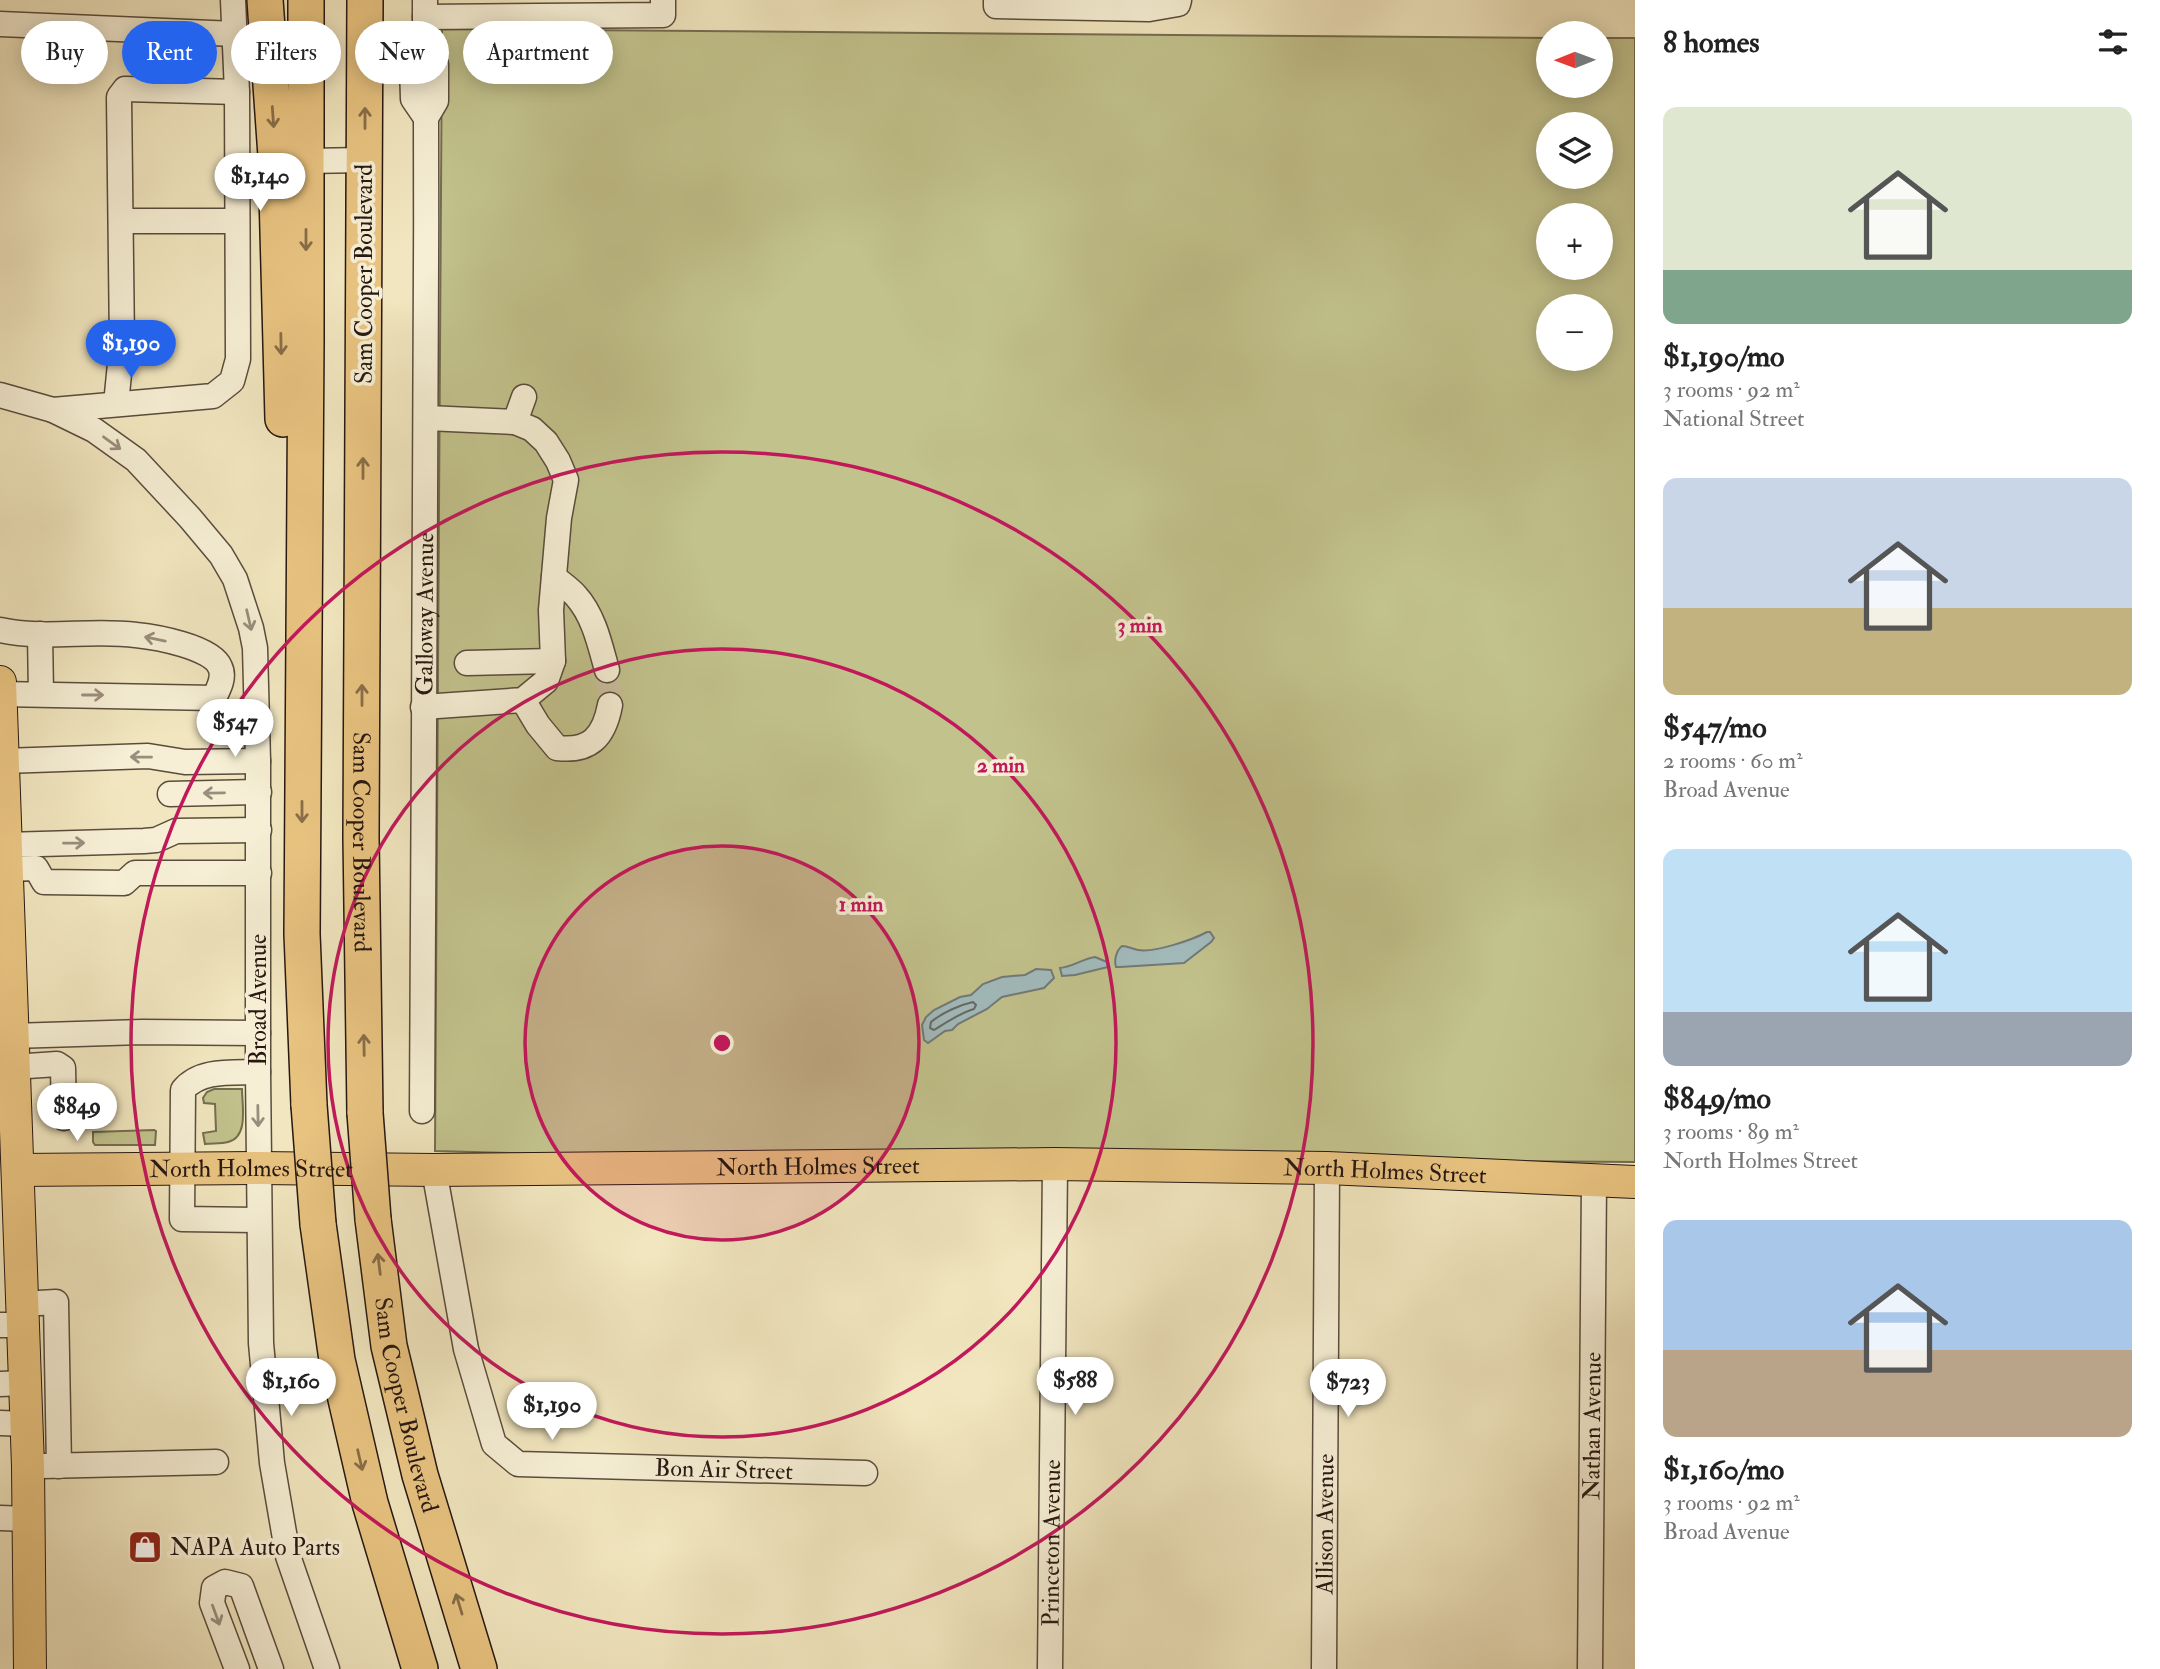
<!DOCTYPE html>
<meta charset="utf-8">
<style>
body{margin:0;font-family:"IM FELL Double Pica",serif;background:#f2f2f2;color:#222;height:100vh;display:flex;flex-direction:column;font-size:26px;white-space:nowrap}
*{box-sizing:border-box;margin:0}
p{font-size:23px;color:#767676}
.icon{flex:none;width:38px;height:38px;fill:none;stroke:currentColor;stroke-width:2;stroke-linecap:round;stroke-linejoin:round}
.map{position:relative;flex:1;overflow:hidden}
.panel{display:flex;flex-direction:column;background:#fff;width:525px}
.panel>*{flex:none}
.hud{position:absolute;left:21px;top:21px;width:665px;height:63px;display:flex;gap:14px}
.needle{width:46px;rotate:269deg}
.tools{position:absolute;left:1536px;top:21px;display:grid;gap:14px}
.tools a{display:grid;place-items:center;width:77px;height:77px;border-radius:50%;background:#fff;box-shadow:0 4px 18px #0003;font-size:35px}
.price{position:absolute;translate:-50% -60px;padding:0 16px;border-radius:24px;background:#fff;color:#222;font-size:23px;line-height:46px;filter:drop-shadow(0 2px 4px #0008)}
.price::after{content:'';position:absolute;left:50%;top:42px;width:21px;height:16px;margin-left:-10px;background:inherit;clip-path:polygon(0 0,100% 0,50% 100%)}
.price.selected{background:#2563eb;color:#fff}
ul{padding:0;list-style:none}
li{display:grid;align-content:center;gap:14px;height:371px;padding:0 28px}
li span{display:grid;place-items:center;height:217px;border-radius:14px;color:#555}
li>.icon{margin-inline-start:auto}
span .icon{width:126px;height:126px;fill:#fffc;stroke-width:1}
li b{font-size:30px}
h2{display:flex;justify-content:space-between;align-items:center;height:84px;padding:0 28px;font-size:30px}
.chip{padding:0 24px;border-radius:32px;background:#fff;box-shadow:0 4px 18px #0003;font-size:24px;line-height:63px}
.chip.selected{background:#2563eb;color:#fff}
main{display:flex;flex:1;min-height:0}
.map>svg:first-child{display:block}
.green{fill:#c2c28c;stroke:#746d4f;stroke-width:2;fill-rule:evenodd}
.water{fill:#a2bcbe;stroke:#717a79;stroke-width:2}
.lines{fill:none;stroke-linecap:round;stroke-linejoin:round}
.shore{stroke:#646a68;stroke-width:2}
.minor-tunnel{stroke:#c9bd9c;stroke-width:24;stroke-dasharray:24 12;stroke-linecap:butt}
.minor-casing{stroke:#5a4c3d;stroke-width:27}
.major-casing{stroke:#271812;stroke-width:34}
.highway-casing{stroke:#271812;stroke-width:38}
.minor{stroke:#f6efd5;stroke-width:24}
.major{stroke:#e8c380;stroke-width:32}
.highway{stroke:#e8c380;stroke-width:35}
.highway-bridge-casing{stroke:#271812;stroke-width:38;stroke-linecap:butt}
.highway-bridge{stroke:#e8c380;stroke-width:35}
.oneway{stroke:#886e49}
.oneway2{stroke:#998e7d}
.ring{fill:none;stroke:#c2185b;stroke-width:3.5}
.labels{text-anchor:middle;stroke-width:7;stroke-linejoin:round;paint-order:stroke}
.street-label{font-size:24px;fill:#271812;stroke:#f6efd5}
.poi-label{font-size:24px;fill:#271812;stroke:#f6efd5;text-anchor:start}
.centre{fill:#c2185b;stroke:#f6efd5;stroke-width:3.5}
.ring-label{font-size:21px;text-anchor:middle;font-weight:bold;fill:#c2185b;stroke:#f6efd5;stroke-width:7;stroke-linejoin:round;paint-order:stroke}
</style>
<main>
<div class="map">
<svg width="1635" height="1669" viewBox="0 0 1635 1669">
<rect width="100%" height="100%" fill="#f1e6bf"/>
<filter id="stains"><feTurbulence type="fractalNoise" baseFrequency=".00286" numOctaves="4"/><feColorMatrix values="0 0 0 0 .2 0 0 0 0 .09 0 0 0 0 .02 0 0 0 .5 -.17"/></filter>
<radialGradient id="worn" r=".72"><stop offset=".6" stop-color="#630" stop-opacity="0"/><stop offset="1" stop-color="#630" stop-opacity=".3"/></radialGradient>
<path class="green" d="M442,29L1549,38V86H1601V38H1635V1162L583,1155L435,1151ZM1549,124H1601V177H1549ZM1549,215H1601V268H1549ZM1549,306H1601V359H1549Z
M214,1089H242C242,1105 249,1137 228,1142C221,1144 212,1143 205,1144L203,1133L216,1131L215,1104L204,1103L203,1098L207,1092Z
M154,1130L156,1131L155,1145H95L93,1142V1132Z"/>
<path class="water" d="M1207,932H1210L1214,938L1211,942L1184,963L1120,967H1116C1114,960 1116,951 1122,946C1128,946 1132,949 1138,950C1154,953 1192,940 1207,932Z
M1095,957L1107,962L1108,967L1075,975L1062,976L1060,968C1073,967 1082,959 1095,957Z
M1036,969L1051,970L1054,978L1044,988L1002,997L987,1009L958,1024L952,1030L945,1031L928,1043L924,1040L922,1025L926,1017L934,1010L960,997L971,995L983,984L1002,977L1025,975Z"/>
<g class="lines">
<path class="shore" d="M973,1002L976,1005L974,1009C960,1013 947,1022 934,1030L930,1028L931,1022C942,1013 959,1005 973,1002Z"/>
<path class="minor-tunnel" d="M607,670L610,705"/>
<g class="minor-casing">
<g id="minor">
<path d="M996,0V6L1149,9L1178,4L1179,0"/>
<path d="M425,17L663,15V0"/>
<path d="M0,24L235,34"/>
<path d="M425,46L412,66L413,99L426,118"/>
<path d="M306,161L365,160"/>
<path d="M121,221H237"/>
<path d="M0,395L53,410L213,396L232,381L238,359L237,92L233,0"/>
<path d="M116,404L122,344L119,97L125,89L237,92"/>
<path d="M53,410L94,430L136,460L190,518L221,555L235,579L251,628L255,648L258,761V1072L261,1343L272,1463L288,1556L327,1669"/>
<path d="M515,422L524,397"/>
<path d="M554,577C561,583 570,589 576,596C594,616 600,645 607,670"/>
<path d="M0,630C45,640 91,629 136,635C156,637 212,647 220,667C225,677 219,688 214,698L0,694"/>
<path d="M40,634L41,694"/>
<path d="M467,663L553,661"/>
<path d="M523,700L538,725L557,748C590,752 604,737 610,705"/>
<path d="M423,707L523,700L546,681L553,661L551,610L559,518L566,480L558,461L546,442L532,429L515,422L427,418"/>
<path d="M4,761L148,756L185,762L258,761"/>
<path d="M170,794L259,792"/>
<path d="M6,845L144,841L156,840L176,831L259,830"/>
<path d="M6,869L36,868L44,882L124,883L135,873H259"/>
<path d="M12,1036L142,1032L258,1033"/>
<path d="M13,1067L57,1064L63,1068L64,1118"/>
<path d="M258,1072C232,1073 200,1069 183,1090L182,1219L259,1220"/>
<path id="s1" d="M422,1111C423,780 427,449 426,118L436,101V64L425,46V0"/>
<path id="s2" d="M434,1170L466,1349L494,1444L518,1464L865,1473"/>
<path d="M21,1304L56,1302L59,1466"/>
<path d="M0,1325H22"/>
<path d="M0,1384L24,1383"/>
<path d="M0,1423L26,1424"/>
<path d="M42,1466L216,1462"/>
<path d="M0,1518L28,1519"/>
<path d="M237,1669L212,1603L214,1588L225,1582L241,1586L271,1669"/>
<path id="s3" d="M1050,1669L1055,1164"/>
<path id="s4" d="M1324,1669L1327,1168"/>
<path id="s5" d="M1590,1669L1594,1181"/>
</g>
</g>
<g class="major-casing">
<g id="major">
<path d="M0,682L28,1466L30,1669"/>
<path id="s6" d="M18,1170L259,1168L434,1170L1055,1164L1327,1168L1635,1182"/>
</g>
</g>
<g class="highway-casing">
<g id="highway">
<path d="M265,0L276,156L283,419"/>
<path d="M306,0V340L302,934L309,1105"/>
<path id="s7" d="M365,0L361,838L365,1113"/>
<path id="s8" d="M373,1219L389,1346L420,1475L479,1669"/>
<path d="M318,1224L337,1360L370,1503L420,1669"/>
</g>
</g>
<use href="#minor" class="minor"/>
<use href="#major" class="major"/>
<use href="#highway" class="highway"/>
<g class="highway-bridge-casing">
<path id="highway-bridge" d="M309,1105L318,1224
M365,1113L373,1219"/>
</g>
<use href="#highway-bridge" class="highway-bridge"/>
</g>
<defs><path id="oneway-shaft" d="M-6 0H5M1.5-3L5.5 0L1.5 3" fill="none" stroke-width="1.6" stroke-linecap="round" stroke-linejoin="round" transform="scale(1.75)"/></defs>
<g class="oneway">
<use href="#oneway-shaft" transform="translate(273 117) rotate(86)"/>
<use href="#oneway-shaft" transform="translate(365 118) rotate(-90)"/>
<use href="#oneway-shaft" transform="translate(306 240) rotate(90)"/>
<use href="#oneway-shaft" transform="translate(281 344) rotate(89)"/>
<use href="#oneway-shaft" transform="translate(363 468) rotate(-90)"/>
<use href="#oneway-shaft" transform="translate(362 695) rotate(-90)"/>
<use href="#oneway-shaft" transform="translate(302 812) rotate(90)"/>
<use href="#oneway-shaft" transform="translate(364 1045) rotate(-91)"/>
<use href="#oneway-shaft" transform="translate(379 1264) rotate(-97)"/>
<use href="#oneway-shaft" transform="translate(360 1460) rotate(77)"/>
<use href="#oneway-shaft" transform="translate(459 1604) rotate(-107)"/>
</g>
<g class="oneway2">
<use href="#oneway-shaft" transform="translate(112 443) rotate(36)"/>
<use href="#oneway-shaft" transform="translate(249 620) rotate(77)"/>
<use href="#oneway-shaft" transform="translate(155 639) rotate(-168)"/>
<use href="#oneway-shaft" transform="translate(93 695)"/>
<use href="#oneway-shaft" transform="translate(141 757) rotate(-179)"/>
<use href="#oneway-shaft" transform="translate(214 793) rotate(179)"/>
<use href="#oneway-shaft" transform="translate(74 843) rotate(-1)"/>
<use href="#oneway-shaft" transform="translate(258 1116) rotate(89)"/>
<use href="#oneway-shaft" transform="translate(216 1615) rotate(70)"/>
</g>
<circle cx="722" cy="1043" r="197" fill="#c2185b" fill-opacity=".12"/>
<g class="ring">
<circle cx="722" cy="1043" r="197"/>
<circle cx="722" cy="1043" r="394"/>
<circle cx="722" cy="1043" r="591"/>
</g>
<defs>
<g id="shop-square" transform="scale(1.75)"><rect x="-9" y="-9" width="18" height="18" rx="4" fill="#8f2418" stroke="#f6efd5"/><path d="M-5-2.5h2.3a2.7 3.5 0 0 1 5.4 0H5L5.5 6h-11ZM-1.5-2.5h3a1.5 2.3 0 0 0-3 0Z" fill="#fff"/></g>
</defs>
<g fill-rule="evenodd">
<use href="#shop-square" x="145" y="1547"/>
</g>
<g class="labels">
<g class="street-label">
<text transform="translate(364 274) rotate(-90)" y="8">Sam Cooper Boulevard</text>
<text dy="8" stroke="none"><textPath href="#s1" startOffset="497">Galloway Avenue</textPath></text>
<text dy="8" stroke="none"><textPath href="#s7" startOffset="842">Sam Cooper Boulevard</textPath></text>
<text transform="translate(258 1000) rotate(-90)" y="8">Broad Avenue</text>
<text dy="8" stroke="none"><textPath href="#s6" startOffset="800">North Holmes Street</textPath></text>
<text dy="8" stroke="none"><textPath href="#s6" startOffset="233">North Holmes Street</textPath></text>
<text dy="8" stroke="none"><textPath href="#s6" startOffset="1367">North Holmes Street</textPath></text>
<text dy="8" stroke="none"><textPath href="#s8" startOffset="189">Sam Cooper Boulevard</textPath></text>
<text dy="8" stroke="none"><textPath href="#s5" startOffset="243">Nathan Avenue</textPath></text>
<text dy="8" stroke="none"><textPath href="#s2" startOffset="518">Bon Air Street</textPath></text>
<text dy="8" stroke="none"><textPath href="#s4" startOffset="145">Allison Avenue</textPath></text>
<text dy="8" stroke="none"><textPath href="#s3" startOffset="126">Princeton Avenue</textPath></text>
</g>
<g class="poi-label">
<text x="170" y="1555">NAPA Auto Parts</text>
</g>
</g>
<circle cx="722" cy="1043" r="10" class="centre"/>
<g class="ring-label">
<text x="1140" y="632">3 min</text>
<text x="1001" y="772">2 min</text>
<text x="861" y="911">1 min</text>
</g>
<rect width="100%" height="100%" filter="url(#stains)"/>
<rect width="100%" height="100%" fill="url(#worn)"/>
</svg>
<div class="tools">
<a><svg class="needle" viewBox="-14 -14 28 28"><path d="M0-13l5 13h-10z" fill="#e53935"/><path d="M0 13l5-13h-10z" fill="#767676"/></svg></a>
<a><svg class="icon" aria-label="layers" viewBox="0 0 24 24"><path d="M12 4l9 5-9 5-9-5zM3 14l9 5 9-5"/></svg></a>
<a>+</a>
<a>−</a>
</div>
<b class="price" style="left:260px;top:213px">$1,140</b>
<b class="price selected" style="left:131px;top:380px">$1,190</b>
<b class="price" style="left:235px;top:759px">$547</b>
<b class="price" style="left:77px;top:1143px">$849</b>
<b class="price" style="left:1075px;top:1417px">$588</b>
<b class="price" style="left:291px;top:1418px">$1,160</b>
<b class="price" style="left:1348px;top:1419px">$723</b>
<b class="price" style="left:552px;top:1442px">$1,190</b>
<div class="hud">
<a class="chip">Buy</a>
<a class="chip selected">Rent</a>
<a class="chip">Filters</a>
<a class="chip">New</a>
<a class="chip">Apartment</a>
</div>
</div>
<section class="panel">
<h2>8 homes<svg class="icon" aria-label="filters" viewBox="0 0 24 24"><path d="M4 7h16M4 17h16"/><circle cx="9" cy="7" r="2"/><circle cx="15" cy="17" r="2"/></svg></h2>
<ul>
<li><span style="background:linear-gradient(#dfe7d0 75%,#7fa58c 0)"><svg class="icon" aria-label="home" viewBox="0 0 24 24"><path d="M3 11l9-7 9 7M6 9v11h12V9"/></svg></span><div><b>$1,190/mo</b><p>3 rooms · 92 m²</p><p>National Street</p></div></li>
<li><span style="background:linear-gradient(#c9d6e8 60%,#c2b280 0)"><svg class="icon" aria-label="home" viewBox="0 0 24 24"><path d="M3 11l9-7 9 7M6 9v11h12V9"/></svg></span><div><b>$547/mo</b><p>2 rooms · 60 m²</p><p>Broad Avenue</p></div></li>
<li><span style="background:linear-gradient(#bfe0f5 75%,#9aa5b1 0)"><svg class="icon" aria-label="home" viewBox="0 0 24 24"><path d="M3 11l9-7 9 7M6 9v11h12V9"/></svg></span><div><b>$849/mo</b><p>3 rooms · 89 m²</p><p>North Holmes Street</p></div></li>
<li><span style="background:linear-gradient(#a9c7e8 60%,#b9a48a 0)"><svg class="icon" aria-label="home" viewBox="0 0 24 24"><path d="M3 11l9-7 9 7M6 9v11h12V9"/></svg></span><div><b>$1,160/mo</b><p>3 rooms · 92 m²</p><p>Broad Avenue</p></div></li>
</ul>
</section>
</main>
